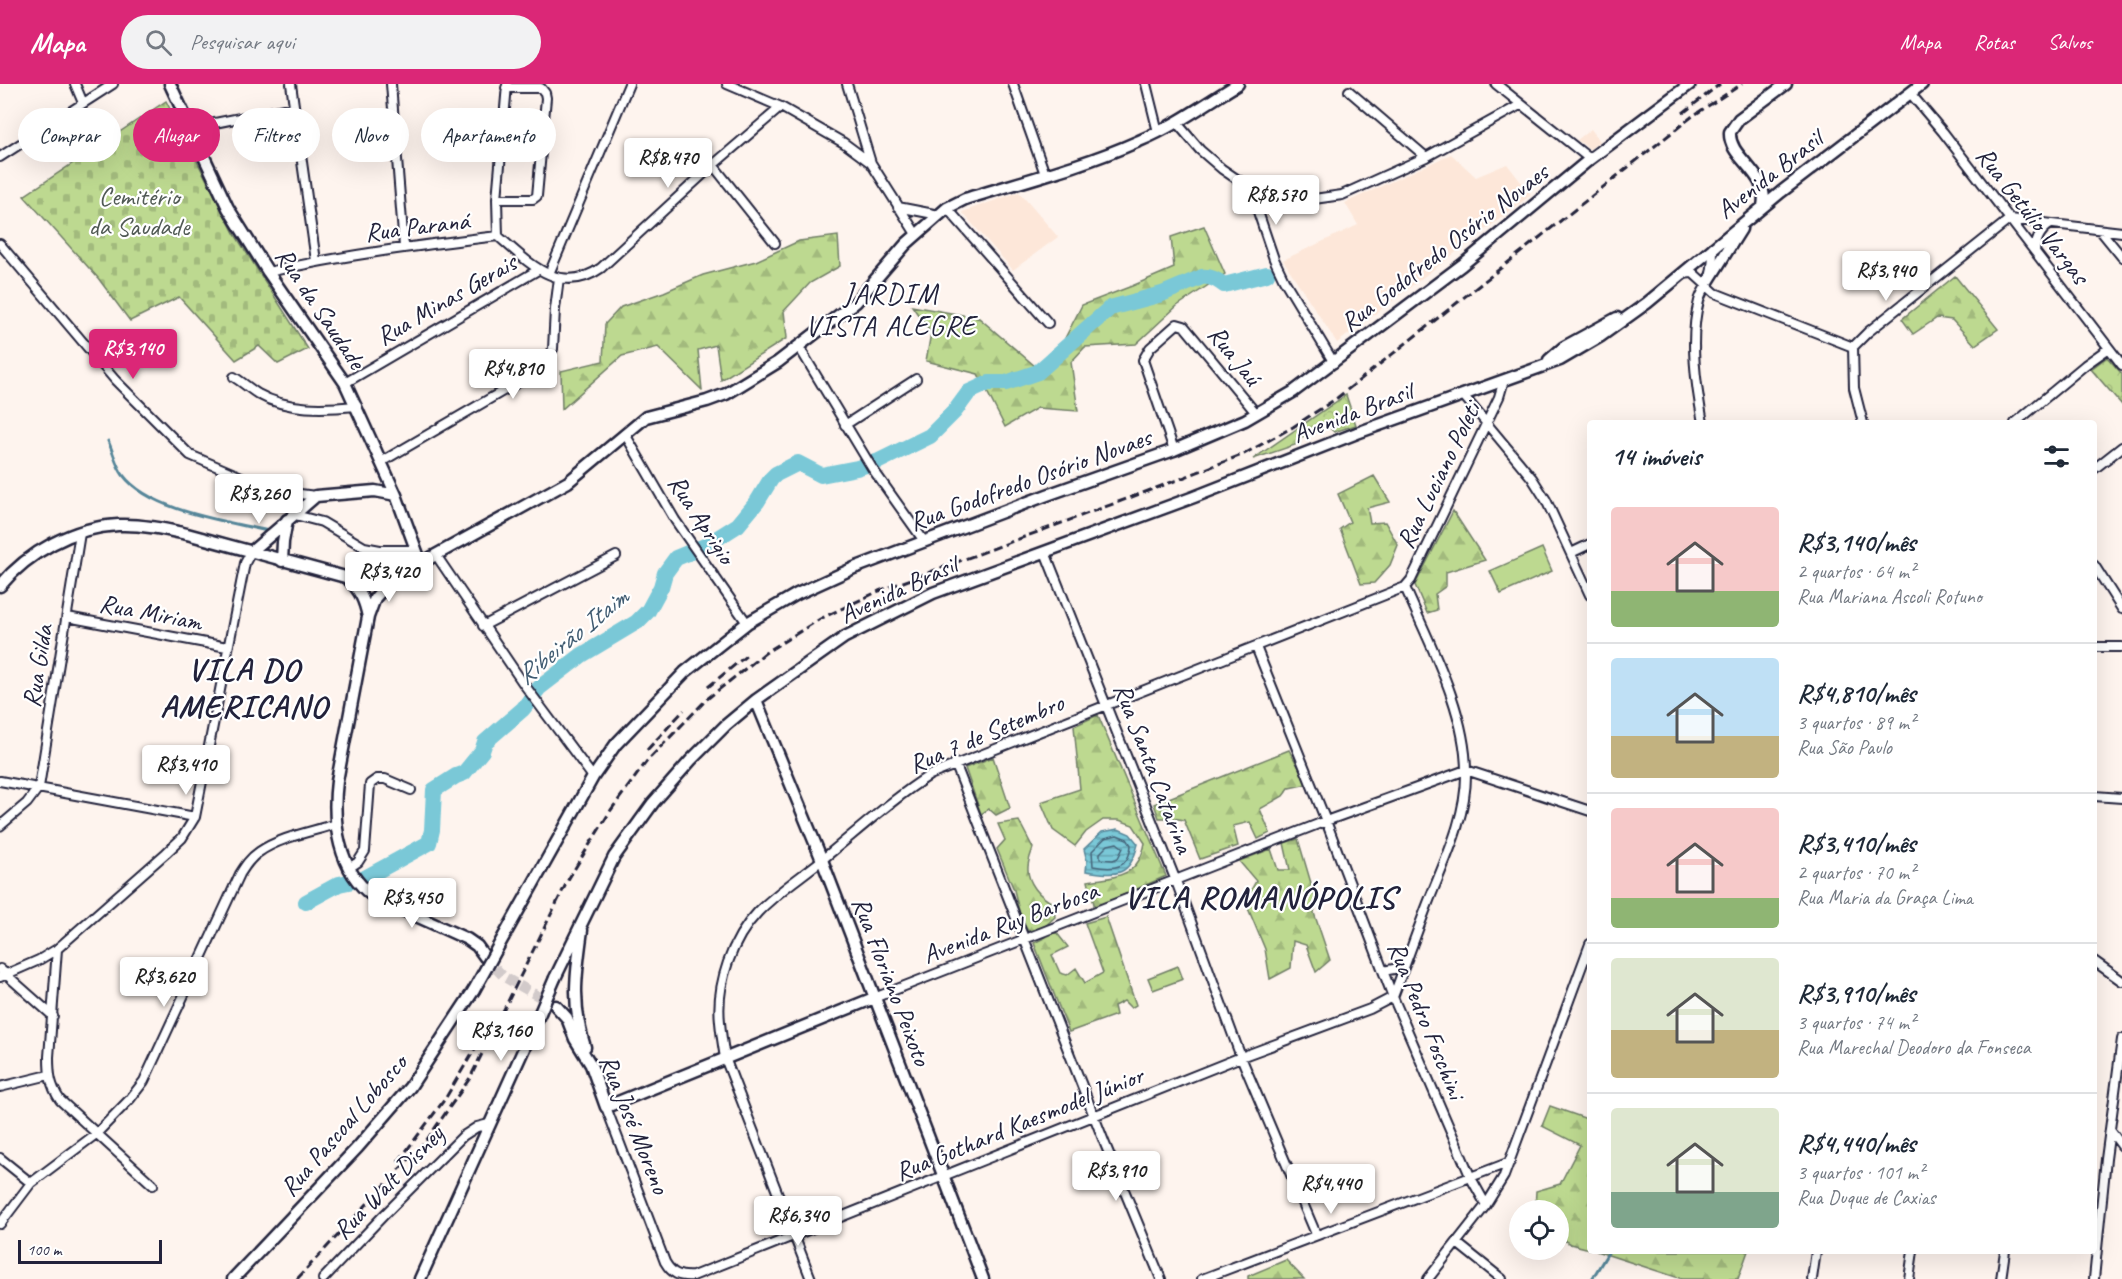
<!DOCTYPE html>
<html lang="pt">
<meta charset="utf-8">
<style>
body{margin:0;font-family:Caveat,sans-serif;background:#f2f2f3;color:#1f2937;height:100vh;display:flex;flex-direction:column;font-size:22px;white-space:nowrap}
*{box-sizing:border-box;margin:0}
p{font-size:20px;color:#747a83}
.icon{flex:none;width:33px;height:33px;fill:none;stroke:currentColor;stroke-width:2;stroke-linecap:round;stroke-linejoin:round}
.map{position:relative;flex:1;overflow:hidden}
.sheet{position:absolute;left:1587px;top:336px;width:510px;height:834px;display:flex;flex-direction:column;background:#fff;border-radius:6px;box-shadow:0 6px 24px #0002}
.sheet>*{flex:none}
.top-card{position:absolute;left:18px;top:24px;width:570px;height:54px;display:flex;gap:12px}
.controls{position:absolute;left:1509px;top:1116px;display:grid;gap:12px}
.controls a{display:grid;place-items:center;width:60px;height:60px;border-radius:50%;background:#fff;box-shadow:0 6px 24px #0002;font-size:30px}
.scale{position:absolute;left:18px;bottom:15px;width:144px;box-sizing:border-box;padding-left:6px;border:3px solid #22223b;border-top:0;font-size:16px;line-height:21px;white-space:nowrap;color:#22223b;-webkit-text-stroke:4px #fff;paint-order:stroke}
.price{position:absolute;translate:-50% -51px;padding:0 14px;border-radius:6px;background:#fff;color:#222;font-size:20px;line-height:39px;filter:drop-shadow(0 2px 3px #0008)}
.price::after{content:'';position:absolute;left:50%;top:36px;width:18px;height:14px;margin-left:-9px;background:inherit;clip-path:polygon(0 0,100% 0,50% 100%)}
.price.current{background:#db2777;color:#fff}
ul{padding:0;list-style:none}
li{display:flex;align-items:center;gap:18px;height:150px;padding:0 24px}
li+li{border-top:2px solid #e0e1e3}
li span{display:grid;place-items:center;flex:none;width:168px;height:120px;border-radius:6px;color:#555}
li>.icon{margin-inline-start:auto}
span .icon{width:72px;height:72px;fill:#fffc;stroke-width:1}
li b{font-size:26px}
h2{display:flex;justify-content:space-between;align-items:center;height:72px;padding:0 24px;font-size:26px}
.tag{padding:0 21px;border-radius:27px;background:#fff;box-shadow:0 6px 24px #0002;font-size:21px;line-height:54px}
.tag.current{background:#db2777;color:#fff}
header{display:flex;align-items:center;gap:36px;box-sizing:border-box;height:84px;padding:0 30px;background:#db2777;color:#fff}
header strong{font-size:28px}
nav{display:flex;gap:33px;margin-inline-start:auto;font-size:21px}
.search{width:420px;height:54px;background:#f2f2f3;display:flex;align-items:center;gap:15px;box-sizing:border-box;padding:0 21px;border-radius:33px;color:#747a83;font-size:22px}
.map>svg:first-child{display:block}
.built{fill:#fde7d9}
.grass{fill:#bdd990;stroke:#707e66;stroke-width:1.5}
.forest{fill:url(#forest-firs);stroke:#707e66;stroke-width:1.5}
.cemetery{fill:url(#cemetery-stones);stroke:#707e66;stroke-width:1.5}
.park{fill:url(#park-crowns);stroke:#707e66;stroke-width:1.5}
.water{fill:url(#water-rules);stroke:#578699;stroke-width:1.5}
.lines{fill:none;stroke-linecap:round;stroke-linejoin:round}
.shore{stroke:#456479;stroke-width:1.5}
.stream{stroke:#578699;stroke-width:3}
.river{stroke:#7ac8d7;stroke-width:16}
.secondary-tunnel{stroke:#d2caca;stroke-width:10;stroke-dasharray:10 5;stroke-linecap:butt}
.street-casing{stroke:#22223b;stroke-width:12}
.secondary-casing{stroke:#22223b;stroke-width:15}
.street{stroke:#fff;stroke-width:8}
.secondary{stroke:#fff;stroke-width:10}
.rail{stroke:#22223b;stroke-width:3;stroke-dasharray:9 4.5;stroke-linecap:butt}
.secondary-bridge-casing{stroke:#22223b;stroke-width:15;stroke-linecap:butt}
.secondary-bridge{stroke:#fff;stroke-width:10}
.labels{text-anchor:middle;stroke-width:4.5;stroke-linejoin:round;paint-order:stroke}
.street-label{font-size:26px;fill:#22223b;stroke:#fff}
.park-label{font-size:26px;fill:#505954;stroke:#fff}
.water-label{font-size:27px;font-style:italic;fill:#415c72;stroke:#fff}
.quarter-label{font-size:28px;letter-spacing:1.5px;fill:#22223b;stroke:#fff}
.district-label{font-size:32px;font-weight:bold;letter-spacing:1.5px;fill:#22223b;stroke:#fff}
</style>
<header>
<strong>Mapa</strong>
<div class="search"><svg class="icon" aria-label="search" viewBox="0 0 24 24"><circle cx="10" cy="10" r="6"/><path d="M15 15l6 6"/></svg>Pesquisar aqui</div>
<nav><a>Mapa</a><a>Rotas</a><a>Salvos</a></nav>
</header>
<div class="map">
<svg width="2122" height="1195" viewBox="0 0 2122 1195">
<defs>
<pattern id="forest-firs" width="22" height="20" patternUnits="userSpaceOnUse" patternTransform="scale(1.5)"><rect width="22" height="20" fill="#bdd990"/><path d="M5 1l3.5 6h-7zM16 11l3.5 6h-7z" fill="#a2ba7d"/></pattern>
<pattern id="cemetery-stones" width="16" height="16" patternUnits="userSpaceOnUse" patternTransform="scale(1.5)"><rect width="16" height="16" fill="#bdd990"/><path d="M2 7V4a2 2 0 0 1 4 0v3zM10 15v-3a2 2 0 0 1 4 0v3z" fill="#a2ba7d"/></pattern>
<pattern id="park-crowns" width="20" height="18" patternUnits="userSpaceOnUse" patternTransform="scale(1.5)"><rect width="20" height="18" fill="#bdd990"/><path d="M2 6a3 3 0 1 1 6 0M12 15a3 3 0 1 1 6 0" fill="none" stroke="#a2ba7d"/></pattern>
<pattern id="water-rules" width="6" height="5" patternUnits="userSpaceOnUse" patternTransform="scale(1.5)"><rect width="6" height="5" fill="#7ac8d7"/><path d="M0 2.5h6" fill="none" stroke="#64a2b0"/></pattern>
</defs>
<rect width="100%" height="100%" fill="#fef4ee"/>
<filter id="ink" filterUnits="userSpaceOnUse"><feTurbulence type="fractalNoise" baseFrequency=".0167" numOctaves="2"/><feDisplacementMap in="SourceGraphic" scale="12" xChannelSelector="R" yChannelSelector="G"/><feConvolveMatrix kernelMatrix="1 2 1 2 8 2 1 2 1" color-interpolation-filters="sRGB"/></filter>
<g filter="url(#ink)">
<path class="built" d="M1591,45L1600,57L1590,65L1577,56Z
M1451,70L1476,93L1507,80L1531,111L1337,259L1283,176L1358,141L1345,119Z
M1019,108L1058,153L1013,186L962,128Z"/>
<path class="grass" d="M1542,464L1552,487L1501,510L1490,487Z
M1178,882L1183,895L1153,906L1148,894Z"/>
<path class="forest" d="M1204,142L1225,190L1177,222L1136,260L1085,263L1071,278L1078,327L1037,324L1005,343L978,290L926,277L931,249L912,222L979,234L1035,282L1064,256L1082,221L1132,202L1174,184L1171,153Z
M838,152L840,182L810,199L784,227L787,254L721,296L716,261L698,266L702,306L658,263L622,272L562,325L561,287L603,277L605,240L621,223L664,208L703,191L756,177L799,157Z
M1955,192L1998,245L1975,261L1952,236L1937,234L1913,250L1902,235Z
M1374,392L1390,418L1367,424L1370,439L1385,438L1398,461L1390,481L1374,499L1361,500L1340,445L1350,438L1338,410Z
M1453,427L1485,476L1446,488V502L1435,510L1437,526L1427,529L1415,501Z
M1098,631L1166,792L1095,824L1088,797C1116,793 1139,793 1145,759L1133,741L1119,736H1103L1086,748L1075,762L1053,746L1041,718L1080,705L1074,642Z
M1289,666L1308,700L1289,704L1283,712L1260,725L1270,749L1258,755L1250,738L1233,742L1238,762L1200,775L1184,736L1173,734H1159L1154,720Z
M993,673L1010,724L996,731L989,725L981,730L965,684Z
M1019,737L1033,764C1031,770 1028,777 1028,783C1027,799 1040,813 1053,819L1055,833L1043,844L1028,847L1021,835L1014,806L997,765L1005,756L998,740Z
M1298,755L1316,816L1314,829L1330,876L1316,888L1306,861L1293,857L1291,884L1270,895L1265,865L1245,817L1256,797L1239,777L1271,765L1278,786H1290L1284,759Z
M1106,833L1136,921L1131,924L1124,917L1114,922L1116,931L1069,948L1034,859L1056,848L1068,863L1052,871L1060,889L1067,891L1076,884L1085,899L1103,889L1085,839Z
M1550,1022L1590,1036V1165L1570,1160L1559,1153L1558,1126H1535L1536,1107L1560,1100L1580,1061L1542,1042Z
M1596,1167H1748L1738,1195H1682Z
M1286,1176L1304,1195H1248V1192Z"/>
<path class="cemetery" d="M166,17L234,149L308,265L278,280L259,262L236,276L179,213L130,237L98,194L24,112Z"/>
<path class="park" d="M2107,273L2122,290V321L2091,285Z
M1346,311L1356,341L1334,348L1329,343L1299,354L1295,361L1253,375Z"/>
<path class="water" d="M1118,745L1130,750L1138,760C1130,793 1117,792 1086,787L1087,777L1084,765L1102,748Z"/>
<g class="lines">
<path class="shore" d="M1117,751L1127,755L1131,761C1129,785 1114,786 1093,782L1092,767L1105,754Z
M1117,759L1123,764L1118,774L1113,776L1100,775V769L1108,761Z"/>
<path class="stream" d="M108,357C113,367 116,382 123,391C150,427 226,437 268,447
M1592,1195L1609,1167"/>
<path class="river" d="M306,818L339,800L363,795L429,759L432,746L434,706L456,692L464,689L482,667L485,658L523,625L539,604L582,571L637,538L648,527L661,503L665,489L676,474L705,462L738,441L757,418L771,395L776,390L798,379L821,391L857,384L879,377L930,352L955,327L969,308L989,299H1006L1038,288L1110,224L1162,210L1202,193C1211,192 1217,196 1224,201L1267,190"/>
<path class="secondary-tunnel" d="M485,873L504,893L556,922"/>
<g class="street-casing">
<path id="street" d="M75,0L83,19
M291,0L316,177
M391,0L404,163
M727,0L781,23L844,59L871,79L916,150
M847,0L871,79
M1013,0L1045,90
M1146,0L1158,48
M1496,0L1590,75
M1349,7L1426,73
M1910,9L1943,48L2122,281
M1177,39L1200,66L1222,85L1250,104L1274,175L1284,196L1334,279
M190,44L294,23
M0,73L113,0
M713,81L775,159
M1250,104L1288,114L1314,115L1342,111L1426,73L1520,21
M497,115H533L537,112L546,14L545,9L541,4H506
M898,123L939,131
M947,124L1048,239
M2100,146L2122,173
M498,152L497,115L507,1
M0,160L115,296L190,371L246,395L284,408L316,412
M2035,167C2036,155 2040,146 2051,140
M268,188C344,171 421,161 498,152C528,178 560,213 601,184L713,81L781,23
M549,190L629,0
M1681,190L1693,189L1715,209L1853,263
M799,263L872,384L924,457
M234,293C242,298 250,305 258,310C288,327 324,325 357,322
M345,299L538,186
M1463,311L1532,394L1546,416L1590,511
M1703,339C1696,301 1689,255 1699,217C1701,209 1706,203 1709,196C1713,187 1713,173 1713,163
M1863,339L1854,304L1853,263L1868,248L2010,135L2122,148
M2015,339L2085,281L2109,264
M845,341L916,295
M625,350L675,436L747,539
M1174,366L1143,276L1150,264L1177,240L1184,242L1256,329
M381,378L534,289L545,281L553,265L555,225L559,194
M2094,385L2122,363
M284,408L290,416L295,429L299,432L322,438L364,463L380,466H416
M1045,468L1176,797L1241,973L1316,1150
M1571,469L1590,460
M436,471L523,599L593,693
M2094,481L2122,525
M67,533L227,563
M483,542L616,472
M1256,563L1326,737L1393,913L1471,1094L1486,1121
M2094,563H2122
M955,679L1105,1060L1161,1195
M1466,686L1590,727
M0,697L195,733
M2094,712L2122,714
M0,742L27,719L39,703L80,449
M349,784L358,778L365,767L370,700L377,695H385L411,706
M57,865L49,973C49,990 50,1001 60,1016L153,1101
M2094,877L2122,897
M0,885L53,932
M1383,887L1399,884L1406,878
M0,893L39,876L57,865L166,769L182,754L195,733L245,479L251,468
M1393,913C1405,882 1416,850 1428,819C1444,778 1467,733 1466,688C1466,626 1429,559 1405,503
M874,914L1326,737L1466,686
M0,1003L49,991
M606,1023L665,1178C672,1190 679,1193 693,1192L1241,973L1370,925L1393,913
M2110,1046L2122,1062
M0,1074L31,1099
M0,1140L31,1099L96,1050L130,1015L144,997L240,790C245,782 250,774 259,768C280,753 311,748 336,740
M1457,1159L1502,1195
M323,1195L383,1132L463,1052L477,1043L489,1040
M811,1195L725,974C723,962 721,950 720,938C716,900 732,855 758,828C779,806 806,790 829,770C862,743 894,714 930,691L1405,503L1411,496L1499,313L1504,296
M1202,1195L1510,1078
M1428,1195L1486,1121L1504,1092L1590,860
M1812,1195L1816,1167
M1909,1195L1913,1167
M2001,1195L2005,1167
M2094,1195L2106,1075L2122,955"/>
</g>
<g class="secondary-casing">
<path id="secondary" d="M170,0L228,124L268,188L345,299L396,411L421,479
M1763,122C1770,88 1728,75 1730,48L1739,35L1786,0
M1709,196L1741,145
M1549,276L1564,263L1617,234
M251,468L316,412L375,407L396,411
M282,477L283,458L287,436
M348,495C360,506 365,517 368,533
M391,496L375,514L368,533L337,697C332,738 338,787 374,813L467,855L477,862L485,873
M0,502C28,468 74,443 118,441C141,440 164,445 187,450L360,497L372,499L394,494L568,398L646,333L707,317L726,310L778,278L856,218L906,160L947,124L965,115C1023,97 1083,82 1139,57C1175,42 1205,20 1238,0
M756,616L822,776L983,1195
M582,846C576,890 571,920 585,963
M504,852L593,693L616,660L685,588L747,539L797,510L854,484L1047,411L1174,366L1245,336L1293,308L1462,181L1590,75L1690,0
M555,894L614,773L653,719L691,676L726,641L756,616L845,553L933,509L1194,413L1357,349L1560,276L1601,252L1647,219L1781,108L1922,0
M556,922L567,934L575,955L591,981L606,1023L874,914
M233,1195L358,1063L410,1003L474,906
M420,1195L540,929"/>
</g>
<use href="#street" class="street"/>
<use href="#secondary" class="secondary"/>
<path class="rail" d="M1683,29L1720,0
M708,603L747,571
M647,666L684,626
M398,1078L445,1015L483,951
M297,1195L426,1057L470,994L569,794L611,726L647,677L707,615L765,569L820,535L879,507L1172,398L1244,370L1293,343L1337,314L1694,31L1742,0"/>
<g class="secondary-bridge-casing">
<path id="secondary-bridge" d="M474,906L504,852
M540,929L555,894"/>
</g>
<use href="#secondary-bridge" class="secondary-bridge"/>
</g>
</g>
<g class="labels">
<g class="street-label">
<text transform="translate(1769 90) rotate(-38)" y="9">Avenida Brasil</text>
<text transform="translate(2033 131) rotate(52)" y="9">Rua Getúlio Vargas</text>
<text transform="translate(417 142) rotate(-7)" y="9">Rua Paraná</text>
<text transform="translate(1444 163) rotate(-38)" y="9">Rua Godofredo Osório Novaes</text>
<text transform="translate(446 215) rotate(-30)" y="9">Rua Minas Gerais</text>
<text transform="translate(321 224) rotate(56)" y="9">Rua da Saudade</text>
<text transform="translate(1235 271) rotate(51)" y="9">Rua Jaú</text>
<text transform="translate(1352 328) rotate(-21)" y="9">Avenida Brasil</text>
<text transform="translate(1438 391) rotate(-64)" y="9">Rua Luciano Poleti</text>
<text transform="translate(1030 395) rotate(-20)" y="9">Rua Godofredo Osório Novaes</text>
<text transform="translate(702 435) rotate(57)" y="9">Rua Aprigio</text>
<text transform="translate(898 505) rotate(-25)" y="9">Avenida Brasil</text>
<text transform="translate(151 528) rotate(11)" y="9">Rua Miriam</text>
<text transform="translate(37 582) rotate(-81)" y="9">Rua Gilda</text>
<text transform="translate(986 649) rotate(-23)" y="9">Rua 7 de Setembro</text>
<text transform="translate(1154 684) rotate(69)" y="9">Rua Santa Catarina</text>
<text transform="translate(1010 838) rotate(-21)" y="9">Avenida Ruy Barbosa</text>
<text transform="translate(892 897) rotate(69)" y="9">Rua Floriano Peixoto</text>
<text transform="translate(1427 936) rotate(68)" y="9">Rua Pedro Foschini</text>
<text transform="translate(1019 1039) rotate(-22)" y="9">Rua Gothard Kaesmodel Júnior</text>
<text transform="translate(635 1040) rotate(68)" y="9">Rua José Moreno</text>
<text transform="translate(343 1041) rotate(-49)" y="9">Rua Pascoal Lobosco</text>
<text transform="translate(388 1098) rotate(-46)" y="9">Rua Walt Disney</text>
</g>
<g class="park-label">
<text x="139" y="121">Cemitério<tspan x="139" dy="30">da Saudade</tspan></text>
</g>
<g class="water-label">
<text transform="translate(572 552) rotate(-39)" y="9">Ribeirão Itaim</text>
</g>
<g class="quarter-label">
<text x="891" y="219">JARDIM<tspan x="891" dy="32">VISTA ALEGRE</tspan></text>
</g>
<g class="district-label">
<text x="244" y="596">VILA DO<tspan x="244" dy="37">AMERICANO</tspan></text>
<text x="1260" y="824">VILA ROMANÓPOLIS</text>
</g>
</g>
</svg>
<div class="controls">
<a><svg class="icon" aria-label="locate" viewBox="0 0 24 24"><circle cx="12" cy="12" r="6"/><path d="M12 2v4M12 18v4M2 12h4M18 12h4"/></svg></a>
</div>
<div class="scale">100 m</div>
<b class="price" style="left:668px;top:105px">R$8,470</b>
<b class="price" style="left:1276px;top:142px">R$8,570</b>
<b class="price" style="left:1886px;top:218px">R$3,940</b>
<b class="price current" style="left:133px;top:296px">R$3,140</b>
<b class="price" style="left:513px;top:316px">R$4,810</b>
<b class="price" style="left:259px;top:441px">R$3,260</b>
<b class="price" style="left:389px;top:519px">R$3,420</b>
<b class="price" style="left:186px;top:712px">R$3,410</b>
<b class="price" style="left:412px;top:845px">R$3,450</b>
<b class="price" style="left:164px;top:924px">R$3,620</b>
<b class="price" style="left:501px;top:978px">R$3,160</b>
<b class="price" style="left:1116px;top:1118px">R$3,910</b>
<b class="price" style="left:1331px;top:1131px">R$4,440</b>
<b class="price" style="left:798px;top:1163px">R$6,340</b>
<div class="top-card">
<a class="tag">Comprar</a>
<a class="tag current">Alugar</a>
<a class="tag">Filtros</a>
<a class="tag">Novo</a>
<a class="tag">Apartamento</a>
</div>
<section class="sheet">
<h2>14 imóveis<svg class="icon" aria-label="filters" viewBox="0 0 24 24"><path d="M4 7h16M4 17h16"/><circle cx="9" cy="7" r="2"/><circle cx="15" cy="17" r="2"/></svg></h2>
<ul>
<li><span style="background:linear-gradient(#f6c9c9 70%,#8fb573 0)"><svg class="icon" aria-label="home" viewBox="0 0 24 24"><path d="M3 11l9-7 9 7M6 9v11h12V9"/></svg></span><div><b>R$3,140/mês</b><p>2 quartos · 64 m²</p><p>Rua Mariana Ascoli Rotuno</p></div></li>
<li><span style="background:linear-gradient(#bfe0f5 65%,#c2b280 0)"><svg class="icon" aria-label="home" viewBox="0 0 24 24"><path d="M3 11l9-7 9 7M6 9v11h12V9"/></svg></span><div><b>R$4,810/mês</b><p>3 quartos · 89 m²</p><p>Rua São Paulo</p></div></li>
<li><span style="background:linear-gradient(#f6c9c9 75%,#8fb573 0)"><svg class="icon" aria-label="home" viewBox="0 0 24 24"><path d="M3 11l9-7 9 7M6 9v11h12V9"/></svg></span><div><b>R$3,410/mês</b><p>2 quartos · 70 m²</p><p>Rua Maria da Graça Lima</p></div></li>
<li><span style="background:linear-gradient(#dfe7d0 60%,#c2b280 0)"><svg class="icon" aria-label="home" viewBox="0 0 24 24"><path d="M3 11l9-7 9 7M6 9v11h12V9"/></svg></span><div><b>R$3,910/mês</b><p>3 quartos · 74 m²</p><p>Rua Marechal Deodoro da Fonseca</p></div></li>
<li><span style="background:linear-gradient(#dfe7d0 70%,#7fa58c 0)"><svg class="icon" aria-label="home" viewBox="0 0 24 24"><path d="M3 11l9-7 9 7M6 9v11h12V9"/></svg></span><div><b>R$4,440/mês</b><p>3 quartos · 101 m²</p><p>Rua Duque de Caxias</p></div></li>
</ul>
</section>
</div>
